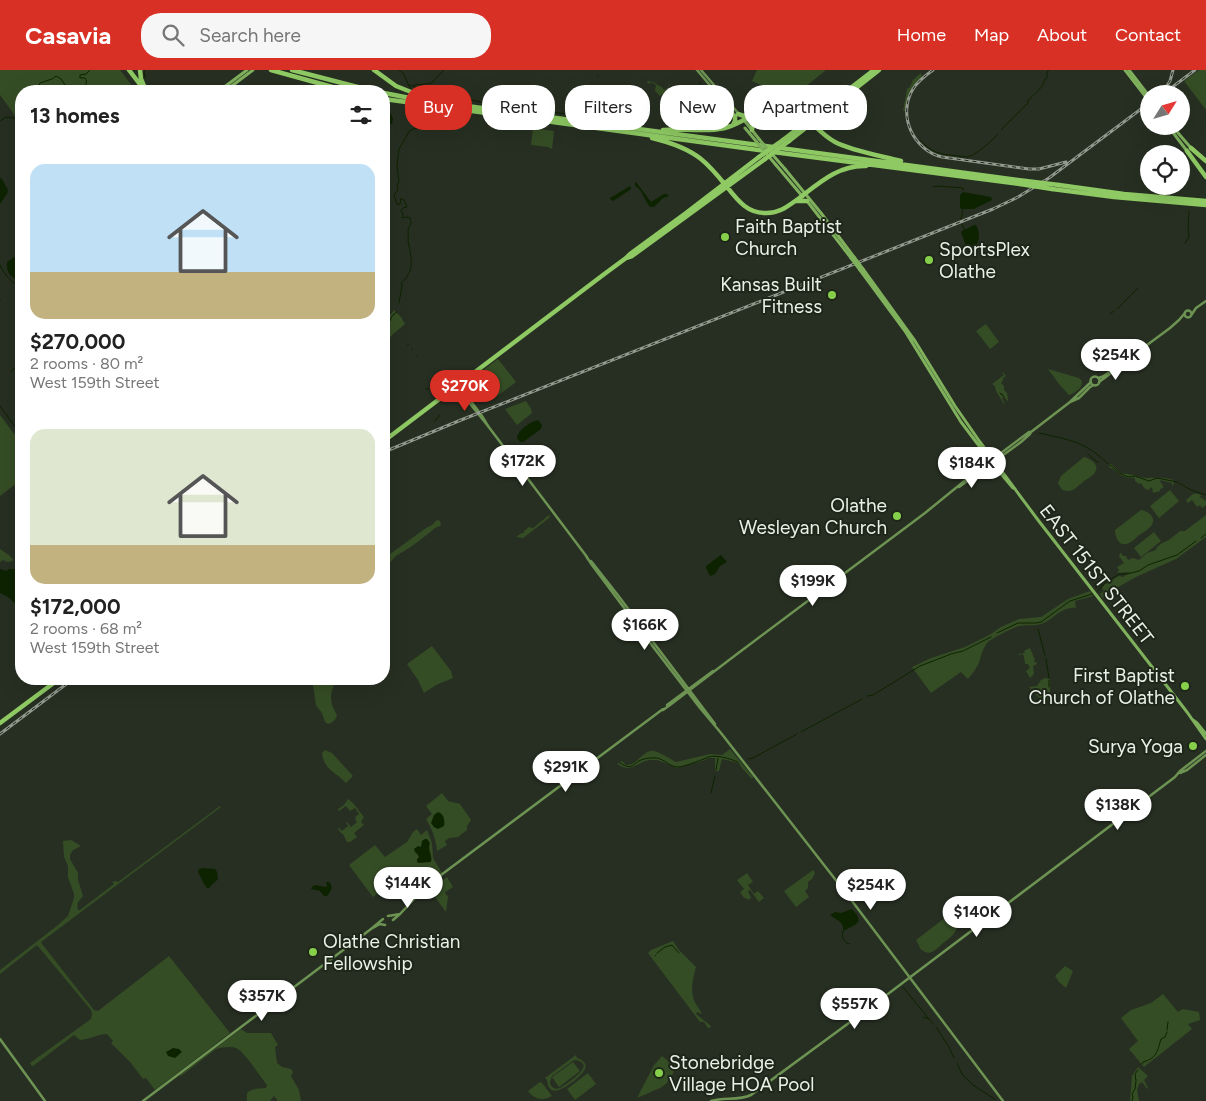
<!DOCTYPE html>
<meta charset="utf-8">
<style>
body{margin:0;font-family:Figtree,sans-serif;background:#f6f6f6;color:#222;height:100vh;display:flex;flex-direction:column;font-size:19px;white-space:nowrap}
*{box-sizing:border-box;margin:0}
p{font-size:16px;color:#767676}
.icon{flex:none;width:28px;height:28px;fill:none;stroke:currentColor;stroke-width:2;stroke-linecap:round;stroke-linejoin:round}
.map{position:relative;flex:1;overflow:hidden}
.drawer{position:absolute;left:15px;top:15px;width:375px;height:600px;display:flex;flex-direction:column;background:#fff;border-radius:20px;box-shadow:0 5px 20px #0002}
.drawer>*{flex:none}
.hud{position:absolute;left:405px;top:15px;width:475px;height:45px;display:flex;gap:10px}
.needle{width:32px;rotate:53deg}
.tools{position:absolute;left:1140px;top:15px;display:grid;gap:10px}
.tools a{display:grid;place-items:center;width:50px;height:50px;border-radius:50%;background:#fff;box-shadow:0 5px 20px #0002;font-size:25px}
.price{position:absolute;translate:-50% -42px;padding:0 11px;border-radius:18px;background:#fff;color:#222;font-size:16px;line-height:32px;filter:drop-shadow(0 1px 2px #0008)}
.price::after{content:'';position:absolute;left:50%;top:30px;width:15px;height:11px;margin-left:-8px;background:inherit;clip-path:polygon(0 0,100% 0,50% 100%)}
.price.on{background:#d93025;color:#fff}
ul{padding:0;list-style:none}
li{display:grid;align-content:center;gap:10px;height:265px;padding:0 15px}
li span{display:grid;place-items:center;height:155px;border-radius:15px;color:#555}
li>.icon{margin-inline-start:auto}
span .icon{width:90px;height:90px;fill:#fffc;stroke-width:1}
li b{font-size:21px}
h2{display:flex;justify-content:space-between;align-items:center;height:60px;padding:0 15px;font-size:21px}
.chip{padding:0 18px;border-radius:20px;background:#fff;box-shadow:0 5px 20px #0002;font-size:18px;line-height:45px}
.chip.on{background:#d93025;color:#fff}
header{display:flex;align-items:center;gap:30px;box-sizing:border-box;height:70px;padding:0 25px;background:#d93025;color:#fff}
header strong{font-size:24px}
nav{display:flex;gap:28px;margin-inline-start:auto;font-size:18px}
.search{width:350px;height:45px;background:#f6f6f6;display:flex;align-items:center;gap:12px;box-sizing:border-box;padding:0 18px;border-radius:20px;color:#767676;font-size:19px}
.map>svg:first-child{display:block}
.green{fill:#354d25;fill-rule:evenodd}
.water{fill:#0d2300}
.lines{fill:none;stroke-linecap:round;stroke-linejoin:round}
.stream{stroke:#0d2300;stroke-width:1}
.secondary{stroke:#6d9353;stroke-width:2.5}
.primary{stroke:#7fb05c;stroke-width:3}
.highway{stroke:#8ec963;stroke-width:4.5}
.rail-casing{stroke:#92998e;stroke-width:3}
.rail{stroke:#1d2618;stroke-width:1;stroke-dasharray:4;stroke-linecap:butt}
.primary-bridge{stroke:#7fb05c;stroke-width:3}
.highway-bridge{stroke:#8ec963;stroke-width:4.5}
.poi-dot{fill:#86cf4b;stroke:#1d2618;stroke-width:2}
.labels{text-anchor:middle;stroke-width:4;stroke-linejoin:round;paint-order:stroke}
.poi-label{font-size:19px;fill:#eaf0e7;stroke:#1d2618;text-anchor:start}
.street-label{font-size:19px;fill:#eaf0e7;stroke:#1d2618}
</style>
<header>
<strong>Casavia</strong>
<div class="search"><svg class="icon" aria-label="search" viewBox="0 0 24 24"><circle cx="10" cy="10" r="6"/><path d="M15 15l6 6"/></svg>Search here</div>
<nav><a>Home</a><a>Map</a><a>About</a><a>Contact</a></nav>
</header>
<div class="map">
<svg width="1206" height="1031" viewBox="0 0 1206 1031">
<rect width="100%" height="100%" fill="#272f22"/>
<path class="green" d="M0,0H120L136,21H21V54L0,25Z
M757,0H826C817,7 797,26 786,24C775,23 762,15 752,11Z
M1199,0H1206V40L1184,11Z
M921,3L922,7C913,17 906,27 906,41H903L907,19L910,17L913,10Z
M648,11L653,12L661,17H662L664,20L668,18L669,14H670L668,19L673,17L660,26L655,21L656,15L651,12L649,14L647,12Z
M533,58L554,61L552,79L548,77L531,75Z
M394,240L401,247L405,254L392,265L384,275V254Z
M986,254L999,272L990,279L976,261Z
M498,289L516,312L492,330L474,307Z
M1048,299L1079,308L1082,311C1083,318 1075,323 1069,325L1059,314Z
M1002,303H1004L1006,306L1003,308V310L1001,313L1004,316V320L1007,323L1008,330L1007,331L1002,323H1000L1004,328H1002L1005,334H1004L996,321L995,316L992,314L1004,305Z
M526,331L531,339L532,343L517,355L505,339Z
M0,345L21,373V410L0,426Z
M1084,387C1091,389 1101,395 1094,404C1091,407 1087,409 1084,411C1079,415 1073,422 1067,421C1062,421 1060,417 1058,413L1061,406Z
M1111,394L1122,404C1131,403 1139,408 1147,408C1157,408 1164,407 1173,410L1174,414L1172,416V413L1160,410L1161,413L1163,415V418L1160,419V421L1153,423L1152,417L1148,420L1144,418L1141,413L1139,414L1135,411V408C1120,409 1120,401 1110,398L1109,395Z
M1170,420L1179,431L1159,448L1150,436Z
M1195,423L1201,425L1200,427L1206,431V435L1202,438L1200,435L1197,437L1192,430L1188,433L1186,430L1193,424H1195Z
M1141,440C1147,441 1158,447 1151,456C1148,460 1142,463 1138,466C1136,468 1132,472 1129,473C1119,478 1115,467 1115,460Z
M549,445L550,446L549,448L523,468L517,467V466L522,463H524V461L529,457L533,458Z
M1206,445V467L1176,489L1136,507L1120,516L1103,528L1100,524L1104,521L1102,518L1105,514C1110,513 1114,508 1119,506L1123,507L1130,502L1117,503L1119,500L1117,497L1124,493L1119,486L1120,483H1121L1123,486H1126L1128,490L1133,488L1139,490L1147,483L1156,480L1157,477L1162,473L1169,470L1180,461H1185Z
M437,450L440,451L441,454L440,456L435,458C424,467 412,477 399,484C393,487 391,494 384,496V489L386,487L426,458L432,455Z
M1154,462L1161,471L1141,487L1134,478Z
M0,479L9,485L13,489V491L7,492L3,490L0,492Z
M1090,521L1093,526L1075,531L1076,538C1064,536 1056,546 1046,552C1037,557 1028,554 1019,556C1013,558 993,568 988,572C983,577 981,586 979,593C976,599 972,604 968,609L961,602L931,623L912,597L931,588L965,577L991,564L1001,557L1019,549L1041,547L1068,529Z
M432,576L451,601L453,608L436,615L424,623L418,610L407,594Z
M1030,578L1035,590H1034V592H1036L1037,594L1033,596L1034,604L1030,608L1026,601L1030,598L1028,594H1025V592L1023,584L1019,585L1018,584L1025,583L1024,581Z
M1045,608L1050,609V630L1039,628L1029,617L1037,616L1041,610Z
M315,609H337C329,623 329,632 337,645C336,650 332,653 328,654L325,652L322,643L316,635L313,615Z
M730,679L753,707L752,709L741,697L739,693L722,689L719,701H715V688H708L705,690L677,698C671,696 661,690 655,690C636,689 634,705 617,694L622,691L626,695C637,696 644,679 654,681C660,682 670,689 676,692L710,684L722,685Z
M325,680L332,683L353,706L346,713C336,702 324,700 322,683Z
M442,723L448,731L460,734L471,750L467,756V760L458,767L449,768L445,771L447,775L437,781C436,769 432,759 426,749L432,744L426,736Z
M348,729L353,733L364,747L361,752L364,755L354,763L357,767L350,772H347L343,764L341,763L338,759L339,758L342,761L348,756L350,758L346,753L347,752L351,757L357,752L355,749L356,748L355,747L359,744L355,738L350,741L346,736L339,741L338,739L344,735Z
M220,736L221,737L41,872L42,874L94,940L98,941L169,886L230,963L155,1020L146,1008L143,1009L131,993L111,973L113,971L107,964C98,964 90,969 80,970L74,965L33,996L31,995L30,993L91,949L92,944L91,940L37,875L0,904V900L58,855L68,846L74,828V824L68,807V796L64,787L63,771L71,770L81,776L73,780L70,785V789L78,803V810L83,826C79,831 76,833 78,840H80L114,814L112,812L116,811L118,812Z
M417,759L421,765L427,760L432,773L433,788L442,803L419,821L406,804L373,827L349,795L375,775L385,787L407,772L413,762Z
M813,800L815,803L812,809L808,812V818L805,821L809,827L796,837L784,821Z
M747,803L753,812L748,815L754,824L758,821L764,828L759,832L750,820L748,821L751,828L748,830L746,828H744L740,822L744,819L737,810Z
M447,807L453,817L445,822L446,825L448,826L446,842L430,820Z
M887,810L896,823L890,828L880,815Z
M946,847L948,849C967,856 950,868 942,874C939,877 936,880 932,882C930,883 927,883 925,882C919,880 919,874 916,870Z
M673,871L679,880L696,897C693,909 690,918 694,930C695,934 700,939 702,944L697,942L696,944L711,956L710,958H708L704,952H700L648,883L651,880Z
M1065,896L1073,901L1066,918L1059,912L1055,906Z
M1163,924L1178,942L1183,939L1199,942L1200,950L1188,954L1192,959L1144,997L1129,979L1138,971L1121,948L1131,940L1151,933Z
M241,959L247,963H271L278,975L275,977L277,993L282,997L291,999L293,1002L291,1006L299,1020L301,1031H278L274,1026L270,1031H247V1023C252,1018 259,1019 266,1018L267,1015C261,1008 244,981 236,978C231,976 222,977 216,979L181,1006L180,1005Z
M576,985L577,988C594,994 582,1004 574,1011C565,1017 549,1030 547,1010L545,1008ZM574,990C600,993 566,1014 560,1018C555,1020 551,1018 550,1012L552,1006Z
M662,986L667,990L674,1002L666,1014L660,1018L637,1028L654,995Z
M573,992L580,1001L559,1017L552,1007Z
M1138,997L1148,1006L1144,1010L1148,1018L1147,1019L1142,1012L1139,1014L1137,1020L1139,1031H1130L1132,1006Z
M588,1003L596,1014L575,1030L567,1019Z
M540,1012L542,1013L552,1026C543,1031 535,1030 528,1021Z"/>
<path class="water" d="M384,42L391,44L393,49L392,54H384Z
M0,108L2,109L8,120L7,124L0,134Z
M635,112H636L651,132L664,124H667L669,126L663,128L654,137H650C644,130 643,120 635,116Z
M630,116L631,119L621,126L613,131L610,129V128Z
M963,122L991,127L992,130L974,139H961L960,137V125Z
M974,155H976C982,165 979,177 968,182L961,162L962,161Z
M14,187H17L21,194V212C12,208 6,204 7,192Z
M538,350L542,355L541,359L523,372H520L517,368C518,360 530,352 538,350Z
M721,485L727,492L720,496L715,504L710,506L706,498V496Z
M0,499L6,501L9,499H21V539L8,527L0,523Z
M438,742C444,744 445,750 444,756L438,759L434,757L431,753L434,745Z
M425,769H427L430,773C427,780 433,785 431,792L419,793L417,792V789L419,787L418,785L415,782L414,779L418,776L421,777L422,771Z
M203,798L215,799L217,802L218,809L209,818H207L204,814L198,802L199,799Z
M326,812H329C334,816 331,822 327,826H324L320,821L311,819L312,817L315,815L327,817Z
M852,839L857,845L859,851L855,855L843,861C845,852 836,850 830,845L835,842L841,843Z
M173,978L179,979L182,982L175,988L168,986L166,982Z"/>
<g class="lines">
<path class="stream" d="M145,0L144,2L145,8
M399,0L403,3L410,18
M598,6V7
M699,12L702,16L701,17
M408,15C415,15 419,21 426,22C444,27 463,27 481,32L601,49
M414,15L425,14L432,13L435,9L444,0
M40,21L39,15L40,13L52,9L56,6L61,9L69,21
M80,21C84,18 89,13 85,8H80V5L86,4L90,0
M0,51L6,47L21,49
M1001,60L1028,33V30L1030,29C1036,21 1042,20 1045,9L1047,8V2L1049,0
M920,70C933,84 941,84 959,86C960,86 966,87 967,87C975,86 993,70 998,64
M933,117L938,116L963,118V120
M961,150L963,138
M962,154L965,161
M1185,173L1189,167L1188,157L1189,141
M16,187L21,181
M0,195C5,205 11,213 21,216
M0,229V230
M399,233L402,216L401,213C414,202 412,191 409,176C407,170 409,165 408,160L411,153L410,148L408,147L402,148L403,145L401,140L403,138L407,137L404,130L401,129H400L401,132L400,134H397L394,125L398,120L397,115L399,112L397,96L399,79L410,60L417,58C420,52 420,46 418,40
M1117,239L1138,218
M1110,244L1114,241
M384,262L387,257L388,253H389L392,246L397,242
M408,274V275
M412,279V280
M416,285L417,286
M19,289L21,292
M11,301L21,294
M426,319H428
M1000,323L1004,327
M0,336L21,365
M435,351L440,345
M1039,363C1069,370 1085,371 1108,394
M1088,384L1097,392H1098
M1110,395L1120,403L1125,406L1130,407L1135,406L1149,411L1157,408L1177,412L1191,420L1206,425
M1201,468L1206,464
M1098,521L1105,513L1119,504H1127L1139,501L1148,495L1177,485L1196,471
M1038,559L1045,585
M997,563L1018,553H1036L1041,552L1070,531L1092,524
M1046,589L1049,608
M1049,617V610
M867,626L873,625L920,596L951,584L963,581L991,567
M801,662L862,629
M748,689L753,688L797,664
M620,693C634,702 632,692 644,689C648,688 656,687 660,689C666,691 671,697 678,697C683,697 698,691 704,689C713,683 728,688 738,692
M716,700L718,688
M711,723L715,706
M843,861C841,868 844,873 850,874
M657,883L665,877L672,875L679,883
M655,886L656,885
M903,917L933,954
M923,947L929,949
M936,957L949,977L954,988
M1167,960L1168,952
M957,993L962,1004L973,1015L996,1030
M1142,994L1143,992C1157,988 1157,982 1161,969L1165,967L1167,962
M1132,1031L1133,1027L1132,1024L1135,1019L1136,1011L1135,1004L1138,1000"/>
<path class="secondary" d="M697,0L735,45
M701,0L738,43
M1184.5 244a3.5 3.5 0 1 1 7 0a3.5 3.5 0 1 1-7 0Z
M1192,244L1196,238L1206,231
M1090.5 311a4.5 4.5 0 1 1 9 0a4.5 4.5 0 1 1-9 0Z
M1098,308C1107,307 1112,298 1120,295L1170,258L1179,250L1185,243
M1099,312L1118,298L1119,296
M458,316L459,320L488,356L587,487
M459,316L461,318L482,346L488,356
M1070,332L1072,330L1091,312
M959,417L1021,372L1030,364L1031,362
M586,486L592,495L654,578L700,638L721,663L849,827L1003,1031
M591,491L617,524L715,654
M667,635L713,601
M663,640L670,635L737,584L925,443L973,404L1029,362H1031L1070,332L1079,328L1090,317L1094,315
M1180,703L1187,700L1206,685
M400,844L418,825L437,808L663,639
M388,846L400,844L393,850
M383,849L371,859L380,854L385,855
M0,969L45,1031
M143,1031L371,859
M711,1031C725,1027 738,1031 751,1025L876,933L1175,707L1180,701L1206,681"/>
<path class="primary" d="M1125,0L1149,31
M1129,0L1149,26
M219,21L247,0
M225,21L253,0
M744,50L759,69
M1168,56L1187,81
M1172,56L1191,78
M776,95L803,127
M785,99L821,143L854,187
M807,131L851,188
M863,199L915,271L955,336L980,372L1038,450L1187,642L1206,669
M860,200L905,261L961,352L992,393L1013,418
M1193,650L1197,653L1206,664"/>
<path class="highway" d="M129,0L145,21
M140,0L141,9L144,16
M271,0L347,21
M292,0L373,21
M374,0L396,16L426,28
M384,23L415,29L1026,111
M384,29L766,81
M738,44L744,46L751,45
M733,55L735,51V46
M663,60C685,58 708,63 728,57C748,51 764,33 785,37C806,41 817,63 835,72C852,81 882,86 901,91
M752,60L753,52L755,47
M652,68C669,72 687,78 701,89C711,97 719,107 727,117C738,131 748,144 767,143C780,143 788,136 798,129C819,113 838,95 866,96
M783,70L874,0
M789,71L879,0
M1191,78L1206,91
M1187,81L1206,107
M773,82L1020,114
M1059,115L1124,124L1206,131
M1052,119L1114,127L1206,135
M796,131H807
M626,188L632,186L765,89
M384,371L603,205L626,188L630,184L686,143L759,87
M0,653L59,609"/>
<g class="rail-casing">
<path id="rail" d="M933,0C926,5 918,11 913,19C897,45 913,80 942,87L1029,99H1039L1066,92
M1164,20L1170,11L1173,0
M1163,24L1195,0
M384,382L461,350L993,139L1018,127L1049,108L1149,33
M0,664L73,609"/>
</g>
<use href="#rail" class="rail"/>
<path class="primary-bridge" d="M745,58L776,95
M759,69L785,99
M854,187L863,199
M851,188L860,200"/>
<path class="highway-bridge" d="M759,87L783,70
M765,89L789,71
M1026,111L1059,115
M1020,114L1052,119"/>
</g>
<g class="poi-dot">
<circle cx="725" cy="167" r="5"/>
<circle cx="929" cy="190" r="5"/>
<circle cx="832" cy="225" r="5"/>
<circle cx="897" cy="446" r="5"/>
<circle cx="1185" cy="616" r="5"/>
<circle cx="1193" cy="676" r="5"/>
<circle cx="313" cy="882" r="5"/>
<circle cx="659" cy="1003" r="5"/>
</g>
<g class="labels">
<g class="poi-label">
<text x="735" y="163">Faith Baptist<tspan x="735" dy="22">Church</tspan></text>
<text x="939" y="186">SportsPlex<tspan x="939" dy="22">Olathe</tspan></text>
<text x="822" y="221" text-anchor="end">Kansas Built<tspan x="822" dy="22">Fitness</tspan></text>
<text x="887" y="442" text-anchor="end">Olathe<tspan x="887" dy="22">Wesleyan Church</tspan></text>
<text x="1175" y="612" text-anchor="end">First Baptist<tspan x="1175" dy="22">Church of Olathe</tspan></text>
<text x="1183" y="683" text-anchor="end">Surya Yoga</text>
<text x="323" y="878">Olathe Christian<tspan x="323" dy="22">Fellowship</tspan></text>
<text x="669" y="999">Stonebridge<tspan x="669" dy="22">Village HOA Pool</tspan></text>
</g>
<g class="street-label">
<text transform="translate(1097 504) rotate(52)" y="7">EAST 151ST STREET</text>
</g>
</g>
</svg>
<div class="tools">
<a><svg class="needle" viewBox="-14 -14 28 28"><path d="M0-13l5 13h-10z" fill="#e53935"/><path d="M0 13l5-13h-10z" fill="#767676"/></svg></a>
<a><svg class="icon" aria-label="locate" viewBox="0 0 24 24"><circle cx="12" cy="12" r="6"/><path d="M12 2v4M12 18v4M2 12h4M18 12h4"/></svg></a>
</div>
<b class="price" style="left:1116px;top:311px">$254K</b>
<b class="price on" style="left:465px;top:342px">$270K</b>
<b class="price" style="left:523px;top:417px">$172K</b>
<b class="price" style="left:972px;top:419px">$184K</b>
<b class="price" style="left:813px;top:537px">$199K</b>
<b class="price" style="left:645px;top:581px">$166K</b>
<b class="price" style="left:566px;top:723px">$291K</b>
<b class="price" style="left:1118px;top:761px">$138K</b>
<b class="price" style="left:408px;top:839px">$144K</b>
<b class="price" style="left:871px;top:841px">$254K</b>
<b class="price" style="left:977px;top:868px">$140K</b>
<b class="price" style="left:262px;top:952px">$357K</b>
<b class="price" style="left:855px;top:960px">$557K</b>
<div class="hud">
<a class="chip on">Buy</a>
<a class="chip">Rent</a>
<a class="chip">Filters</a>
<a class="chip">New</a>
<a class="chip">Apartment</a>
</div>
<section class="drawer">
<h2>13 homes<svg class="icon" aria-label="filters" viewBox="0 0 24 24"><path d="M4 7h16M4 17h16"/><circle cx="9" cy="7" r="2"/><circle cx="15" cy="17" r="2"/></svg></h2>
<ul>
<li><span style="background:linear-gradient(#bfe0f5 70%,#c2b280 0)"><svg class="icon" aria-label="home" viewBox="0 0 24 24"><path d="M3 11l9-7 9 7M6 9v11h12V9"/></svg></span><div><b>$270,000</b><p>2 rooms · 80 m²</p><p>West 159th Street</p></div></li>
<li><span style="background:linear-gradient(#dfe7d0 75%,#c2b280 0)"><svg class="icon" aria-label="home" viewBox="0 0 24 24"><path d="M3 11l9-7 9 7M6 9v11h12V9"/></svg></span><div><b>$172,000</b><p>2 rooms · 68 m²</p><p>West 159th Street</p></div></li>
</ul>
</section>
</div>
